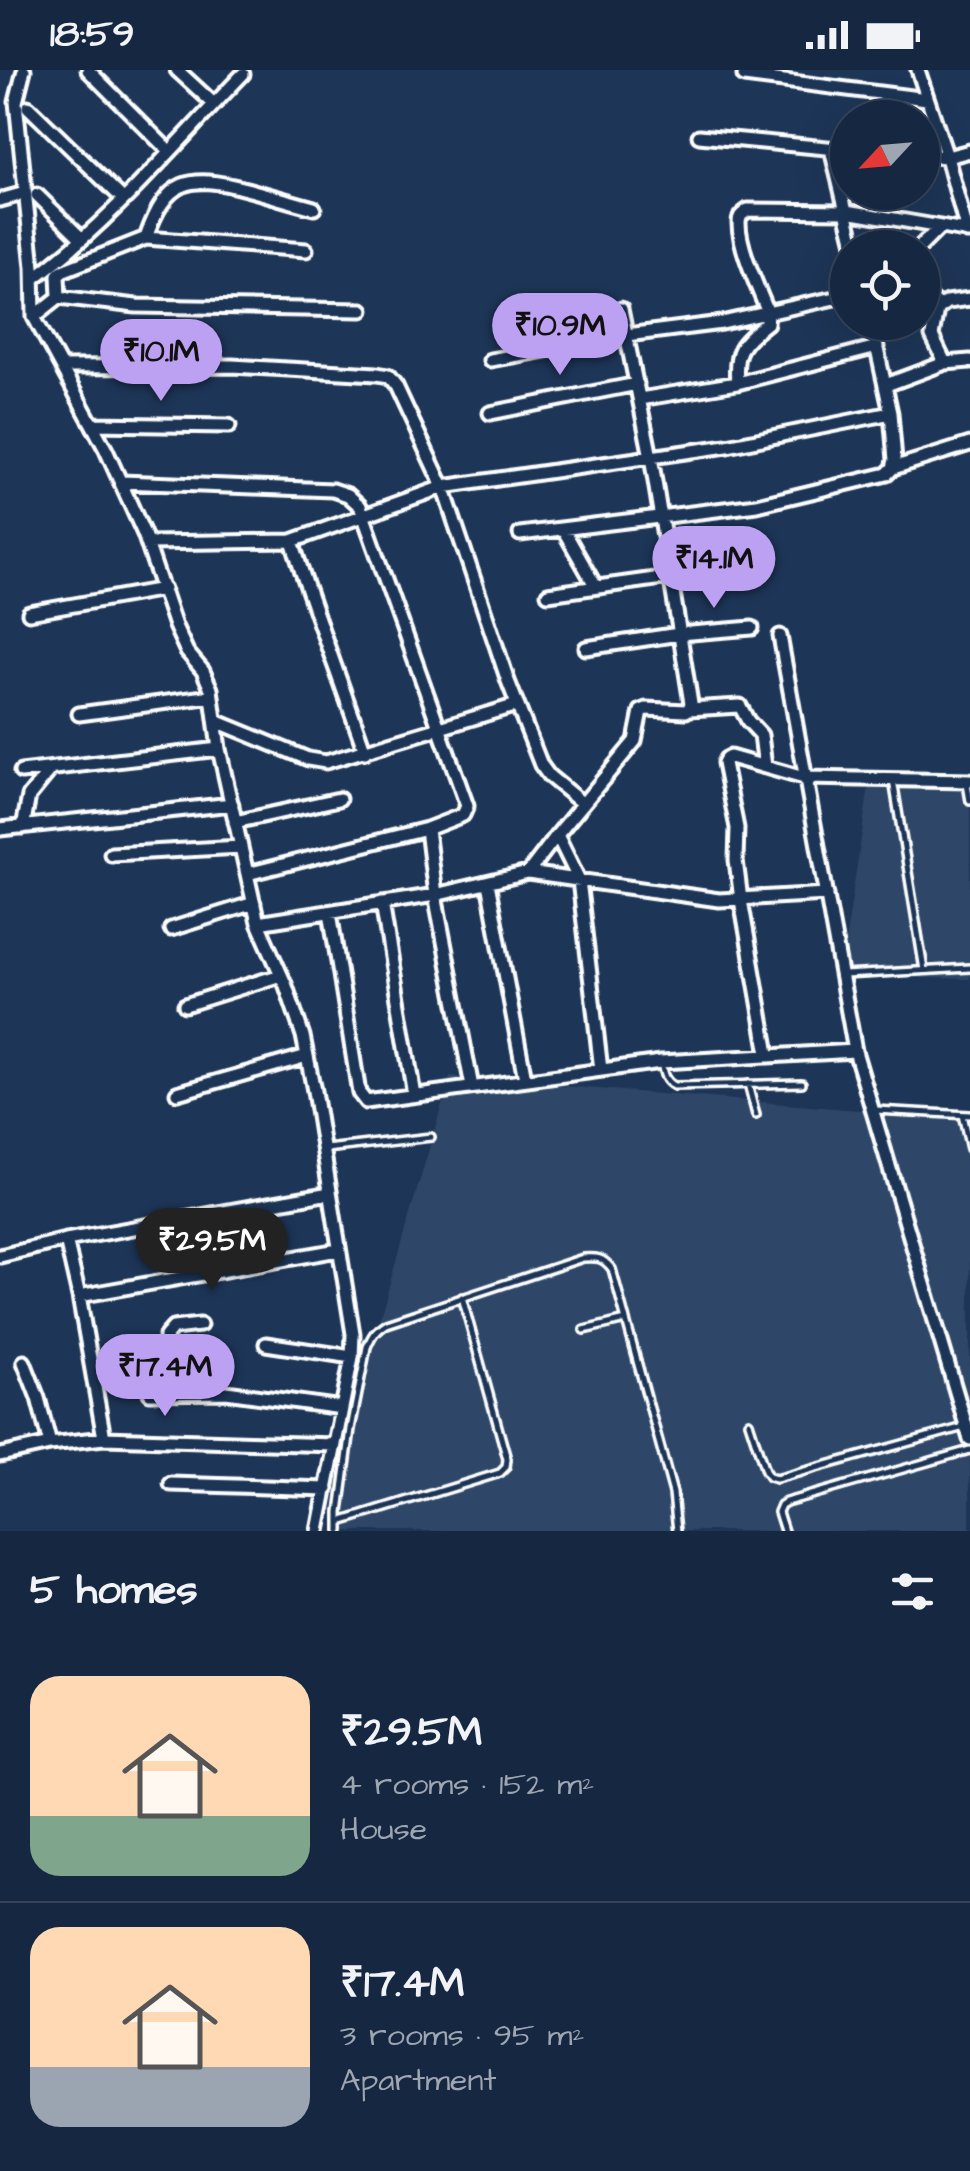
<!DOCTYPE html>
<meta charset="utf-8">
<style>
body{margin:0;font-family:"Architects Daughter",sans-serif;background:#1f3048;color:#f1f3f6;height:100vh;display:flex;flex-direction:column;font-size:38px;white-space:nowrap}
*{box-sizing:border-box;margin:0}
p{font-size:32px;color:#9ea6b1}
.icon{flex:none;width:55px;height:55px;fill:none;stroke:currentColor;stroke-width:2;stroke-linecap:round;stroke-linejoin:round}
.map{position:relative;height:1461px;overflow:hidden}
.details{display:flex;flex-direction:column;background:#162841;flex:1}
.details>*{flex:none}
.needle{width:65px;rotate:244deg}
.tools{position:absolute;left:830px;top:30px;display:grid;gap:20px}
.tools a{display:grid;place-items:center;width:110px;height:110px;border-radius:50%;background:#162841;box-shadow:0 10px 40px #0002,0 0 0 2px #35445a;font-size:50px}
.price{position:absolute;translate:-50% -85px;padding:0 22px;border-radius:35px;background:#bca0f2;color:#111;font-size:32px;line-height:65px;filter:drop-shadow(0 2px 5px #0008)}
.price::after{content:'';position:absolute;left:50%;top:60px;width:30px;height:22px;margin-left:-15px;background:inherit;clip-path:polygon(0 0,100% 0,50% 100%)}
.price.selected{background:#222;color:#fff}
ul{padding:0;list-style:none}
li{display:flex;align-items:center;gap:30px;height:250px;padding:0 30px}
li+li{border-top:2px solid #35445a}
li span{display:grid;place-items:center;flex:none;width:280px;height:200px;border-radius:30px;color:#555}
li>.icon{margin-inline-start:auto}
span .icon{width:120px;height:120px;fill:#fffc;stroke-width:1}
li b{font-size:42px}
h2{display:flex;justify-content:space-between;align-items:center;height:120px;padding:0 30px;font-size:42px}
.status{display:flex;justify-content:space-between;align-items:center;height:70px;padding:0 50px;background:#162841;direction:ltr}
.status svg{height:28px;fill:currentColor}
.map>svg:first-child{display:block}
.built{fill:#2e4668}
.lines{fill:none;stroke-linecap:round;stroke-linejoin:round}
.service-casing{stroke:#fff;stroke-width:12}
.minor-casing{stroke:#fff;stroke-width:19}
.service{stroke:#1d3557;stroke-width:5}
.minor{stroke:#1d3557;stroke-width:11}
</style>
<div class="status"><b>18:59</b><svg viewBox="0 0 49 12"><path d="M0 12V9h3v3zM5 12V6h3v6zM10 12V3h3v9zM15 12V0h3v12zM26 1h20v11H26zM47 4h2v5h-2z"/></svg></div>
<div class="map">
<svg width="970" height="1461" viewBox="0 0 970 1461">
<rect width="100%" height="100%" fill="#1d3557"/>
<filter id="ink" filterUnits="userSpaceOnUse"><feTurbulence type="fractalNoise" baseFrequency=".01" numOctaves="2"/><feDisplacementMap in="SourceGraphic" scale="20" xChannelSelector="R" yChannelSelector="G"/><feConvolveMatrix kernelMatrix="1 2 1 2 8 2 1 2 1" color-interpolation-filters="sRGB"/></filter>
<g filter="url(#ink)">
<path class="built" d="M870,710L970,713V909L840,906Z
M450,1007L970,1049V1461H335L381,1243Z"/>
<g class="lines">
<g class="service-casing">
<path id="service" d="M893,710L924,900
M967,714L970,731
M844,905L970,898
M661,992C663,1003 664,1011 674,1016L802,1013
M748,1014L756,1045
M875,1040L970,1045
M962,1045L970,1079
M326,1079L431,1067
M584,1260L626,1250
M749,1352L765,1401L769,1407L776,1409L964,1357
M340,1452L500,1403L506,1397L507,1389L462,1227
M340,1461V1442L351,1359L367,1277C372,1265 375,1260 386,1253L583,1188C596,1187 603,1187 612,1199L673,1423L677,1461
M784,1461L778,1442L781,1435L786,1432L970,1380"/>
</g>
<g class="minor-casing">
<path id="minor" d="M24,0L16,32L33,197L34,247L106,380L144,464L175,556L187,582L203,601L211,619L219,679L258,853L286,916L303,966L314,1021L353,1264L352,1287L318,1461
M88,0L169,81
M177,0L214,34
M918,0L947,87L967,162
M744,6L927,29
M28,37L123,129
M699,66L848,80
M831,79L855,178
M922,85L947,87L970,81
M37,125L82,169
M0,130L25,123
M146,168C167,108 188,104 246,119C269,125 291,132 314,138
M919,178L939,158
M34,208C112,151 176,73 243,4
M922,221L926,227L940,235
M59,227L58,205L62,201L146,168L306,180
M34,247L59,227L136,236L362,240
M490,290L627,265L722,253L848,225
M945,293L932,266L937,239L947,232L970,229
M62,297L232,296L377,304L388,306L396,316L443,417L508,611L541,695L549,706L583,734
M737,313C734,279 741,274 767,253L768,243C759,220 739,178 739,153C739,145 742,145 748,140L847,141L970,162
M886,315L945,293L970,291
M640,329L737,313L877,277
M490,343L637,314
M92,354L229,356
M893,398L970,374
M121,412L333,420L348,425L360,436L467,736L463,745L427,759L435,825L472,1017
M563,459L596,517
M520,464L757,435L887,404L893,398L895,390L891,343L871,252
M292,471C314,542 341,611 365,682
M147,473L292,471L443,417L727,376L891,343
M548,524L762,494
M29,543L164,519
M780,566L855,981L970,1369
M586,578L679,564L752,558
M689,639L740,636L748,651L761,665L765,697
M79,644L212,626
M216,651L308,689L326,692L517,635
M21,702L219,679
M235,752L339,729
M23,757L29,726L51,699
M0,759L232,734
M557,765L579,810L601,1000
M111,784L241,777
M528,803L557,765L635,671L641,641L646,639L686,641L689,639L691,633L651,387L621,239
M247,804L427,759
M488,813L525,1009
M382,833L414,1025
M330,842L359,1023L366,1032L661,992L855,981
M258,853L435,825L528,803L719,830L827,824
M171,859L254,833
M185,935L281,905
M768,984L741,830L736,790L737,758L724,693L726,689L730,687L804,708L970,711
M177,1023L307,986
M66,1170L79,1226L104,1368
M0,1186L66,1170L330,1123
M79,1226L338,1180
M266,1274L352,1287
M24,1292L38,1328L50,1374
M171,1322L166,1266L173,1258L200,1255
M150,1323L226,1322L342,1338
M0,1385L50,1374L104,1368L335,1375
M171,1414L327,1419"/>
</g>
<use href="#service" class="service"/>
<use href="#minor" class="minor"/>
</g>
</g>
</svg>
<div class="tools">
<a><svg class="needle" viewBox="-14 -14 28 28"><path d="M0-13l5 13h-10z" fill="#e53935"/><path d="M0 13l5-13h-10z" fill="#9ea6b1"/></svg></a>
<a><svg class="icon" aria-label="locate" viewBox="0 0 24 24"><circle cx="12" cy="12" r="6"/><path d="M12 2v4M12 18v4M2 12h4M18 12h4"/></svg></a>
</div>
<b class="price" style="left:560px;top:308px">₹10.9M</b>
<b class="price" style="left:161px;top:334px">₹10.1M</b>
<b class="price" style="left:714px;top:541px">₹14.1M</b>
<b class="price selected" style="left:212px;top:1223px">₹29.5M</b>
<b class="price" style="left:165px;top:1349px">₹17.4M</b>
</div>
<section class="details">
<h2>5 homes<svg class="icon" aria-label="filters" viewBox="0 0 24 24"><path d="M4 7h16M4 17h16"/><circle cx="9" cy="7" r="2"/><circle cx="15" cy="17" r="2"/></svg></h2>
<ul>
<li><span style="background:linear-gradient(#ffd9b3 70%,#7fa58c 0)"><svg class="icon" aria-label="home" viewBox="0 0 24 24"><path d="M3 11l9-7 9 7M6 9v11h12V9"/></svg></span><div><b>₹29.5M</b><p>4 rooms · 152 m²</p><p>House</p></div></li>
<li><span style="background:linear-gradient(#ffd9b3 70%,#9aa5b1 0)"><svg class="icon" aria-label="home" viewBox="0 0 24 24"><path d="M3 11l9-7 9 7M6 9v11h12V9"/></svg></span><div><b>₹17.4M</b><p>3 rooms · 95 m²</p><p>Apartment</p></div></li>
</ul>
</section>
